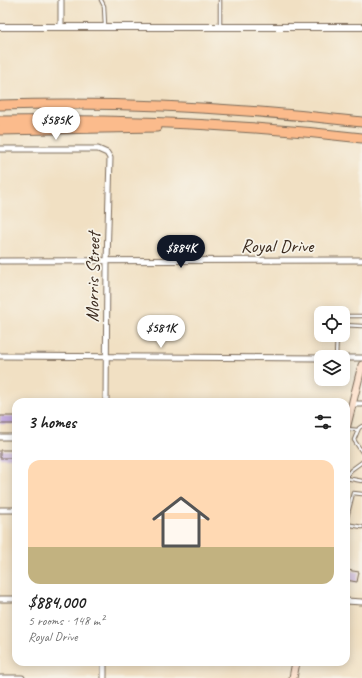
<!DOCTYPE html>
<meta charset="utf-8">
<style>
body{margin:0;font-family:Caveat,sans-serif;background:#f6f6f6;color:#222;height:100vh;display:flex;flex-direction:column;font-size:15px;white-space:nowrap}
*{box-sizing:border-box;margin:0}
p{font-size:13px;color:#767676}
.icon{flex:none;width:22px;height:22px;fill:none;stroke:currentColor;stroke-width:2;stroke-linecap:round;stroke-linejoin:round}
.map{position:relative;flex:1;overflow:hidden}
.details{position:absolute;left:12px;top:398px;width:338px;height:268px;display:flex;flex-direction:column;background:#fff;border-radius:12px;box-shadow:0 2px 10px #0003}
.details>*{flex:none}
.tools{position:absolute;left:314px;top:306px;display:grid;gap:8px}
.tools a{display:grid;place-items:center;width:36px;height:36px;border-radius:8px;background:#fff;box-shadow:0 2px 10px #0003;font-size:20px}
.price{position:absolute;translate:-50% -34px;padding:0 9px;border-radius:14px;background:#fff;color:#222;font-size:13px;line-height:26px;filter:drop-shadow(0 1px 2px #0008)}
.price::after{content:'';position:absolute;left:50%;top:24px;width:12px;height:9px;margin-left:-6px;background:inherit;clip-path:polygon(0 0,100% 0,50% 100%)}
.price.selected{background:#111827;color:#fff}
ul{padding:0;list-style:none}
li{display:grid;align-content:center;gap:8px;height:212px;padding:0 16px}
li+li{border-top:1px solid #e0e0e0}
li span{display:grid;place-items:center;height:124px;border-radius:12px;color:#555}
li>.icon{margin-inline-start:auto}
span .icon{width:72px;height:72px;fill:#fffc;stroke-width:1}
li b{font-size:17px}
h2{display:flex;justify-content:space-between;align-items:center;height:48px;padding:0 16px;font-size:17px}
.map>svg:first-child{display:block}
.building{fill:#ba9fdc}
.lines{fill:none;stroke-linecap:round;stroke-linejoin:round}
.service-casing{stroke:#7b6a58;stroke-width:4.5}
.minor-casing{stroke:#7b6a58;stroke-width:7}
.tertiary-casing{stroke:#7b6a58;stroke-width:8}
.secondary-casing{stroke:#7b6a58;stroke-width:9}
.motorway-casing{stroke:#7b6a58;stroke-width:11}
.service{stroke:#fff;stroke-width:2.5}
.minor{stroke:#fff;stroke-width:5}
.tertiary{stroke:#fff;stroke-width:6}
.secondary{stroke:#fde4d1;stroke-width:7}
.motorway{stroke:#fbbb8c;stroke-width:9}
.labels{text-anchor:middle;stroke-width:3.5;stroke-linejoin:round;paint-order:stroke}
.street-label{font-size:19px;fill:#3b2a1e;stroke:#f7f3e8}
</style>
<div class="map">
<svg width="362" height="678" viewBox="0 0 362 678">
<rect width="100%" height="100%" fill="#f7f3e8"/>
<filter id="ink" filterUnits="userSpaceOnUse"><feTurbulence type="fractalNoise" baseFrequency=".025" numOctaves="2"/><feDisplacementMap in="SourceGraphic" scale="8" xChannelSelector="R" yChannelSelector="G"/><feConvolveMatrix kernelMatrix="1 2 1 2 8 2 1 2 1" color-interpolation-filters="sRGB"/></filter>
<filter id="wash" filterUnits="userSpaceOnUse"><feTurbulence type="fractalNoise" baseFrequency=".012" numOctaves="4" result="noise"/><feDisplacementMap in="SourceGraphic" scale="16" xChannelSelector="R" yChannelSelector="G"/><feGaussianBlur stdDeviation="0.9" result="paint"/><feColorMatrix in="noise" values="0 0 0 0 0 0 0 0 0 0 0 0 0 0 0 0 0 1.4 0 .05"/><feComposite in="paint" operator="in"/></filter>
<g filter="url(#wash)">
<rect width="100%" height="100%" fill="#f1e0c3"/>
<g id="blocks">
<path class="building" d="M0,416H16V424H0Z
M0,450H16V458H0Z
M347,570L359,572L357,582L346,580Z"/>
</g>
</g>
<g filter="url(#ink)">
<use href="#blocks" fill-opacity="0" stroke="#7b6a58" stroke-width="1"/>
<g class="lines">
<g class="service-casing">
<path id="service" d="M101,0L104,6L105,26
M220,26V0
M343,316H362
M343,325L362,326
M336,357L337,335
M362,426L359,428L354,440L362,452
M347,429L358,430
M346,476L351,470L362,462
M346,478L362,481
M346,521L353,493L362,494
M346,524L362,527"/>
</g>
<g class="minor-casing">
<path id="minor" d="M61,27V0
M0,149H98L107,153L110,158L107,261L106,402
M0,261L362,260
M0,356L321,358
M343,358H362
M353,404H362
M0,437H16
M0,510H16
M0,599H16
M346,601L362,602
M0,678H22
M104,678V662"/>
</g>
<g class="tertiary-casing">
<path id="tertiary" d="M0,27H362"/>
</g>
<g class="secondary-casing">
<path id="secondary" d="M346,429L362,365
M293,678L296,662"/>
</g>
<g class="motorway-casing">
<path id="motorway" d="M0,105C121,101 241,108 362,122
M0,121C121,119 241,124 362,138
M0,130L157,127"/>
</g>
<use href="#service" class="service"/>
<use href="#minor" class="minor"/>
<use href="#tertiary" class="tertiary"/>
<use href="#secondary" class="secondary"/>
<use href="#motorway" class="motorway"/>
</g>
</g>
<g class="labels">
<g class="street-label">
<text x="277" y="252">Royal Drive</text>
<text transform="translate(92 277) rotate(-89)" y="7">Morris Street</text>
</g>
</g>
</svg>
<div class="tools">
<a><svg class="icon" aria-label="locate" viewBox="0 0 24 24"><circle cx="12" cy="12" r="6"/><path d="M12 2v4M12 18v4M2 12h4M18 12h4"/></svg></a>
<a><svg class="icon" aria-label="layers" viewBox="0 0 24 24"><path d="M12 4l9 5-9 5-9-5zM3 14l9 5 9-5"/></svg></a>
</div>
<b class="price" style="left:56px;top:141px">$585K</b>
<b class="price selected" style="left:181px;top:269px">$884K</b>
<b class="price" style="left:161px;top:349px">$581K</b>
<section class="details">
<h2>3 homes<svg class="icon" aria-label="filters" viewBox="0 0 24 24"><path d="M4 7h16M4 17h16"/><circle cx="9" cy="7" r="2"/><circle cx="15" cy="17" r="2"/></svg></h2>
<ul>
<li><span style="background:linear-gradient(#ffd9b3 70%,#c2b280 0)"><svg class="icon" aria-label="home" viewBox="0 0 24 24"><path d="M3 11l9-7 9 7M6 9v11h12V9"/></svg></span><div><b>$884,000</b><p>5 rooms · 148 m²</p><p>Royal Drive</p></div></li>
</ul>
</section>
</div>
